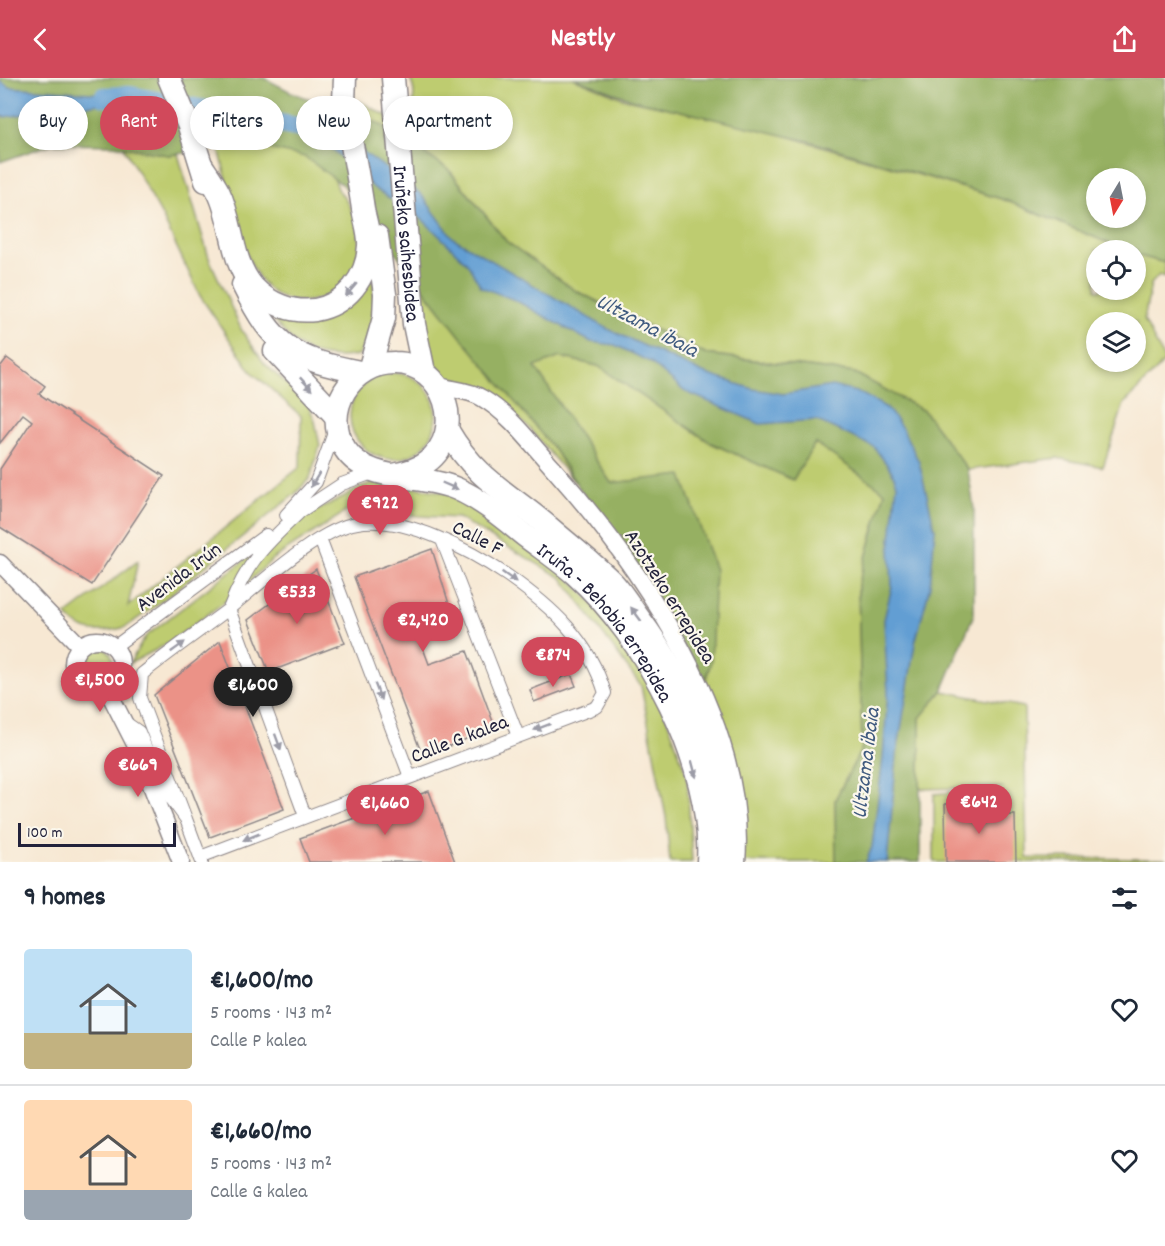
<!DOCTYPE html>
<meta charset="utf-8">
<style>
body{margin:0;font-family:Dekko,sans-serif;background:#f6f6f7;color:#1f2937;height:100vh;display:flex;flex-direction:column;font-size:22px;white-space:nowrap}
*{box-sizing:border-box;margin:0}
p{font-size:20px;color:#747a83}
.icon{flex:none;width:33px;height:33px;fill:none;stroke:currentColor;stroke-width:2;stroke-linecap:round;stroke-linejoin:round}
.map{position:relative;height:784px;overflow:hidden}
.sheet{display:flex;flex-direction:column;background:#fff;flex:1}
.sheet>*{flex:none}
.banner{position:absolute;left:18px;top:18px;width:600px;height:54px;display:flex;gap:12px}
.needle{width:39px;rotate:190deg}
.controls{position:absolute;left:1086px;top:90px;display:grid;gap:12px}
.controls a{display:grid;place-items:center;width:60px;height:60px;border-radius:50%;background:#fff;box-shadow:0 3px 9px #0003;font-size:30px}
.scale{position:absolute;left:18px;bottom:15px;width:158px;box-sizing:border-box;padding-left:6px;border:3px solid #22223b;border-top:0;font-size:16px;line-height:21px;white-space:nowrap;color:#22223b;-webkit-text-stroke:4px #fbf7ec;paint-order:stroke}
.price{position:absolute;translate:-50% -51px;padding:0 14px;border-radius:21px;background:#d1495b;color:#fff;font-size:20px;line-height:39px;filter:drop-shadow(0 2px 3px #0008)}
.price::after{content:'';position:absolute;left:50%;top:36px;width:18px;height:14px;margin-left:-9px;background:inherit;clip-path:polygon(0 0,100% 0,50% 100%)}
.price.on{background:#222;color:#fff}
ul{padding:0;list-style:none}
li{display:flex;align-items:center;gap:18px;height:150px;padding:0 24px}
li+li{border-top:2px solid #e0e1e3}
li span{display:grid;place-items:center;flex:none;width:168px;height:120px;border-radius:6px;color:#555}
li>.icon{margin-inline-start:auto}
span .icon{width:72px;height:72px;fill:#fffc;stroke-width:1}
li b{font-size:26px}
h2{display:flex;justify-content:space-between;align-items:center;height:72px;padding:0 24px;font-size:26px}
.pill{padding:0 21px;border-radius:27px;background:#fff;box-shadow:0 3px 9px #0003;font-size:21px;line-height:54px}
.pill.on{background:#d1495b;color:#fff}
header{display:flex;justify-content:space-between;align-items:center;height:78px;padding:0 24px;background:#d1495b;color:#fff;font-size:27px;font-weight:800}
.map>svg:first-child{display:block}
.green{fill:#becc6f;stroke:#707755;stroke-width:1.5;fill-rule:evenodd}
.forest{fill:#96b062;stroke:#5c694e;stroke-width:1.5;fill-rule:evenodd}
.water{fill:#629ed3;stroke:#426087;stroke-width:1.5}
.lines{fill:none;stroke-linecap:round;stroke-linejoin:round}
.river{stroke:#629ed3;stroke-width:20}
.building{fill:#eb9287}
.street-casing{stroke:#8c8587;stroke-width:14}
.secondary-casing{stroke:#8c8587;stroke-width:19}
.highway-casing{stroke:#8c8587;stroke-width:25}
.street{stroke:#fff;stroke-width:12}
.secondary{stroke:#fff;stroke-width:16}
.highway{stroke:#fff;stroke-width:22}
.oneway{fill:#9c9ca7}
.labels{text-anchor:middle;stroke-width:4.5;stroke-linejoin:round;paint-order:stroke}
.street-label{font-size:21px;fill:#22223b;stroke:#fbf7ec}
.water-label{font-size:22px;font-style:italic;fill:#3f5a7f;stroke:#fbf7ec}
</style>
<header><svg class="icon" aria-label="back" viewBox="0 0 24 24"><path d="M15 5l-7 7 7 7"/></svg>Nestly<svg class="icon" aria-label="share" viewBox="0 0 24 24"><path d="M12 15V3M7 8l5-5 5 5M5 13v7h14v-7"/></svg></header>
<div class="map">
<svg width="1165" height="784" viewBox="0 0 1165 784">
<rect width="100%" height="100%" fill="#fbf7ec"/>
<filter id="ink" filterUnits="userSpaceOnUse"><feTurbulence type="fractalNoise" baseFrequency=".0167" numOctaves="2"/><feDisplacementMap in="SourceGraphic" scale="12" xChannelSelector="R" yChannelSelector="G"/><feConvolveMatrix kernelMatrix="1 2 1 2 8 2 1 2 1" color-interpolation-filters="sRGB"/></filter>
<filter id="wash" filterUnits="userSpaceOnUse"><feTurbulence type="fractalNoise" baseFrequency=".008" numOctaves="4" result="noise"/><feDisplacementMap in="SourceGraphic" scale="24" xChannelSelector="R" yChannelSelector="G"/><feGaussianBlur stdDeviation="1.35" result="paint"/><feColorMatrix in="noise" values="0 0 0 0 0 0 0 0 0 0 0 0 0 0 0 0 0 1.4 0 .05"/><feComposite in="paint" operator="in"/></filter>
<g filter="url(#wash)">
<rect width="100%" height="100%" fill="#f7e8d3"/>
<path class="green" d="M409,0H573L625,21L739,44L1005,122L1125,172H1096V212H1136V177L1165,185V199L1159,197L1151,206L1144,242L1165,283L1124,326L1103,389L1057,380L968,392L924,333L855,295L705,276L576,213L507,164L451,94L386,51L363,39L360,24L385,37L407,41C413,26 418,14 409,0ZM1096,244H1136V284H1096Z
M123,68L168,77L178,76L209,180L242,253L264,285L308,326L315,343L320,368L310,400L295,416L170,517L126,549C102,555 84,558 66,537L138,483L128,528L300,389L301,338L251,293L200,218L161,136Z
M248,68C265,71 290,71 306,79C314,84 330,95 335,102C337,106 337,111 340,114C403,195 295,266 255,193C232,153 231,113 219,71Z
M372,182C374,221 379,241 359,277C307,286 290,265 261,225L308,240Z
M421,208L553,370L575,405L529,350L498,322L443,302C429,272 419,241 421,208Z
M560,279L598,288L711,365L793,401L815,365L885,414L858,507L862,670L835,722L836,784H729L703,611L711,584L682,398L611,405L534,289Z
M350 338a43 43 0 1 1 86 0a43 43 0 1 1-86 0Z
M370,405L401,407L456,416L568,499L631,566L663,630L687,697L692,784H670L666,739L641,608L562,500L458,440L419,438L356,427L274,480L234,517L167,566L129,586L146,558L264,467L310,436Z
M79 585a17 17 0 1 1 34 0a17 17 0 1 1-34 0Z
M942,613L1024,629L1027,780L1165,781V784H934V716L1004,709L920,711V639Z"/>
<path class="forest" d="M0,0H264L293,15L378,45L448,91L507,164L576,213L705,276L855,295L924,333L968,392L974,431V536L942,613L920,640V784H836L835,722L862,670L858,507L885,414L815,365L793,402L711,365L598,288L560,279L535,289L611,405L682,397L715,492L711,584L705,602L553,370L460,258L344,108L305,79L252,67L168,77L114,67L52,66L0,84Z
M573,0H1165V185L1136,177V172H1125L1005,122L812,64L634,22ZM1096,100H1136V140H1096Z"/>
<path class="water" d="M0,3L9,9L130,18L312,50L329,49L421,116L453,160L608,251L703,295L753,311L783,316L832,308L860,315L887,330L902,350L919,384L935,451L930,508L915,565L897,676L887,784H866L872,769L883,680L888,614L884,542L892,508L890,471L897,406L891,392L874,369L816,342L760,346L684,313L650,284L615,267L591,264L515,222L481,209L467,185L423,142L375,111L328,67L307,59L237,46L209,50L161,34L107,25L4,39L0,37Z"/>
<g class="lines">
<path class="river" d="M104,19L130,18L323,54"/>
</g>
<g id="blocks">
<path class="building" d="M7,280L45,308L39,316L164,398L92,507L0,449V391L32,343L23,336L0,365V289Z
M432,471L453,539L417,554L429,586L467,573L495,649L423,679L354,499Z
M316,491L345,565L269,594L248,542Z
M220,563L284,731L210,759L154,617Z
M571,596L576,608L534,624L530,612Z
M429,713L455,784H309L300,760Z
M986,725V737H1015L1016,784H946L945,726Z"/>
</g>
</g>
<g filter="url(#ink)">
<use href="#blocks" fill-opacity="0" stroke="#8c8587" stroke-width="1.5"/>
<g class="lines">
<g class="street-casing">
<path id="street" d="M301,433C265,467 247,483 229,531L305,738
M286,437L316,404L335,352
M295,437L342,406L375,394
M320,461L410,699
M442,462L518,658
M114,569L266,457
M126,645L139,654L162,708L186,741L202,784
M186,741L140,620L142,596C169,574 198,554 226,533C258,508 318,451 357,445C404,437 470,472 508,498C552,529 589,562 605,615L597,629L200,779"/>
</g>
<g class="secondary-casing">
<path id="secondary" d="M439,308C453,312 469,312 482,320C511,337 531,366 553,390C641,489 749,646 737,784
M0,485L80,568
M73 586a24 24 0 1 1 48 0a24 24 0 1 1-48 0Z
M106,609L135,666L181,784"/>
</g>
<g class="highway-casing">
<g id="highway">
<path d="M169,0L189,48L206,103"/>
<path id="s1" d="M393,0L414,246L424,294"/>
<path d="M202,88C208,97 214,105 219,115C233,144 231,184 253,209C269,226 292,235 315,232C347,226 367,200 369,168C370,156 365,143 363,131C358,95 350,59 344,23L345,0"/>
<path d="M243,207C274,270 293,281 360,294"/>
<path d="M275,273L336,338"/>
<path d="M370,289L384,240L385,216L377,158"/>
<path d="M448,353C477,403 511,416 552,452C573,470 595,487 614,506C623,516 630,528 638,539C694,613 718,692 725,784"/>
<path id="s2" d="M394,397C406,394 417,392 427,384C467,354 445,285 395,285C351,284 321,333 345,371C368,406 422,395 457,411C482,422 503,440 524,457C541,470 559,482 575,496C646,559 714,687 708,784"/>
</g>
</g>
<use href="#street" class="street"/>
<use href="#secondary" class="secondary"/>
<use href="#highway" class="highway"/>
</g>
<defs><path id="oneway-solid" d="M-6-.8H1V-3.2L6.5 0L1 3.2V.8H-6Z" transform="scale(1.5)"/></defs>
<g class="oneway">
<use href="#oneway-solid" transform="translate(351 212) rotate(130)"/>
<use href="#oneway-solid" transform="translate(306 306) rotate(47)"/>
<use href="#oneway-solid" transform="translate(315 402) rotate(121)"/>
<use href="#oneway-solid" transform="translate(450 408) rotate(23)"/>
<use href="#oneway-solid" transform="translate(509 499) rotate(35)"/>
<use href="#oneway-solid" transform="translate(636 536) rotate(-127)"/>
<use href="#oneway-solid" transform="translate(178 569) rotate(-36)"/>
<use href="#oneway-solid" transform="translate(378 614) rotate(69)"/>
<use href="#oneway-solid" transform="translate(542 649) rotate(159)"/>
<use href="#oneway-solid" transform="translate(278 664) rotate(70)"/>
<use href="#oneway-solid" transform="translate(694 691) rotate(75)"/>
<use href="#oneway-solid" transform="translate(251 759) rotate(158)"/>
</g>
</g>
<g class="labels">
<g class="street-label">
<text dy="7" stroke="none"><textPath href="#s1" startOffset="166">Iruñeko saihesbidea</textPath></text>
<text transform="translate(478 459) rotate(27)" y="7">Calle F</text>
<text transform="translate(178 498) rotate(-37)" y="7">Avenida Irún</text>
<text transform="translate(671 518) rotate(58)" y="7">Azotzeko errepidea</text>
<text dy="7" stroke="none"><textPath href="#s2" startOffset="616">Iruña - Behobia errepidea</textPath></text>
<text transform="translate(459 660) rotate(-21)" y="7">Calle G kalea</text>
</g>
<g class="water-label">
<text transform="translate(648 246) rotate(28)" y="8">Ultzama ibaia</text>
<text transform="translate(864 685) rotate(-83)" y="8">Ultzama ibaia</text>
</g>
</g>
</svg>
<div class="controls">
<a><svg class="needle" viewBox="-14 -14 28 28"><path d="M0-13l5 13h-10z" fill="#e53935"/><path d="M0 13l5-13h-10z" fill="#747a83"/></svg></a>
<a><svg class="icon" aria-label="locate" viewBox="0 0 24 24"><circle cx="12" cy="12" r="6"/><path d="M12 2v4M12 18v4M2 12h4M18 12h4"/></svg></a>
<a><svg class="icon" aria-label="layers" viewBox="0 0 24 24"><path d="M12 4l9 5-9 5-9-5zM3 14l9 5 9-5"/></svg></a>
</div>
<div class="scale">100 m</div>
<b class="price" style="left:380px;top:458px">€922</b>
<b class="price" style="left:297px;top:547px">€533</b>
<b class="price" style="left:423px;top:575px">€2,420</b>
<b class="price" style="left:553px;top:610px">€874</b>
<b class="price" style="left:100px;top:635px">€1,500</b>
<b class="price on" style="left:253px;top:640px">€1,600</b>
<b class="price" style="left:138px;top:720px">€669</b>
<b class="price" style="left:979px;top:757px">€642</b>
<b class="price" style="left:385px;top:758px">€1,660</b>
<div class="banner">
<a class="pill">Buy</a>
<a class="pill on">Rent</a>
<a class="pill">Filters</a>
<a class="pill">New</a>
<a class="pill">Apartment</a>
</div>
</div>
<section class="sheet">
<h2>9 homes<svg class="icon" aria-label="filters" viewBox="0 0 24 24"><path d="M4 7h16M4 17h16"/><circle cx="9" cy="7" r="2"/><circle cx="15" cy="17" r="2"/></svg></h2>
<ul>
<li><span style="background:linear-gradient(#bfe0f5 70%,#c2b280 0)"><svg class="icon" aria-label="home" viewBox="0 0 24 24"><path d="M3 11l9-7 9 7M6 9v11h12V9"/></svg></span><div><b>€1,600/mo</b><p>5 rooms · 143 m²</p><p>Calle P kalea</p></div><svg class="icon" aria-label="heart" viewBox="0 0 24 24"><path d="M12 20l-8-8c-3-5 5-10 8-4 3-6 11-1 8 4z"/></svg></li>
<li><span style="background:linear-gradient(#ffd9b3 75%,#9aa5b1 0)"><svg class="icon" aria-label="home" viewBox="0 0 24 24"><path d="M3 11l9-7 9 7M6 9v11h12V9"/></svg></span><div><b>€1,660/mo</b><p>5 rooms · 143 m²</p><p>Calle G kalea</p></div><svg class="icon" aria-label="heart" viewBox="0 0 24 24"><path d="M12 20l-8-8c-3-5 5-10 8-4 3-6 11-1 8 4z"/></svg></li>
</ul>
</section>
